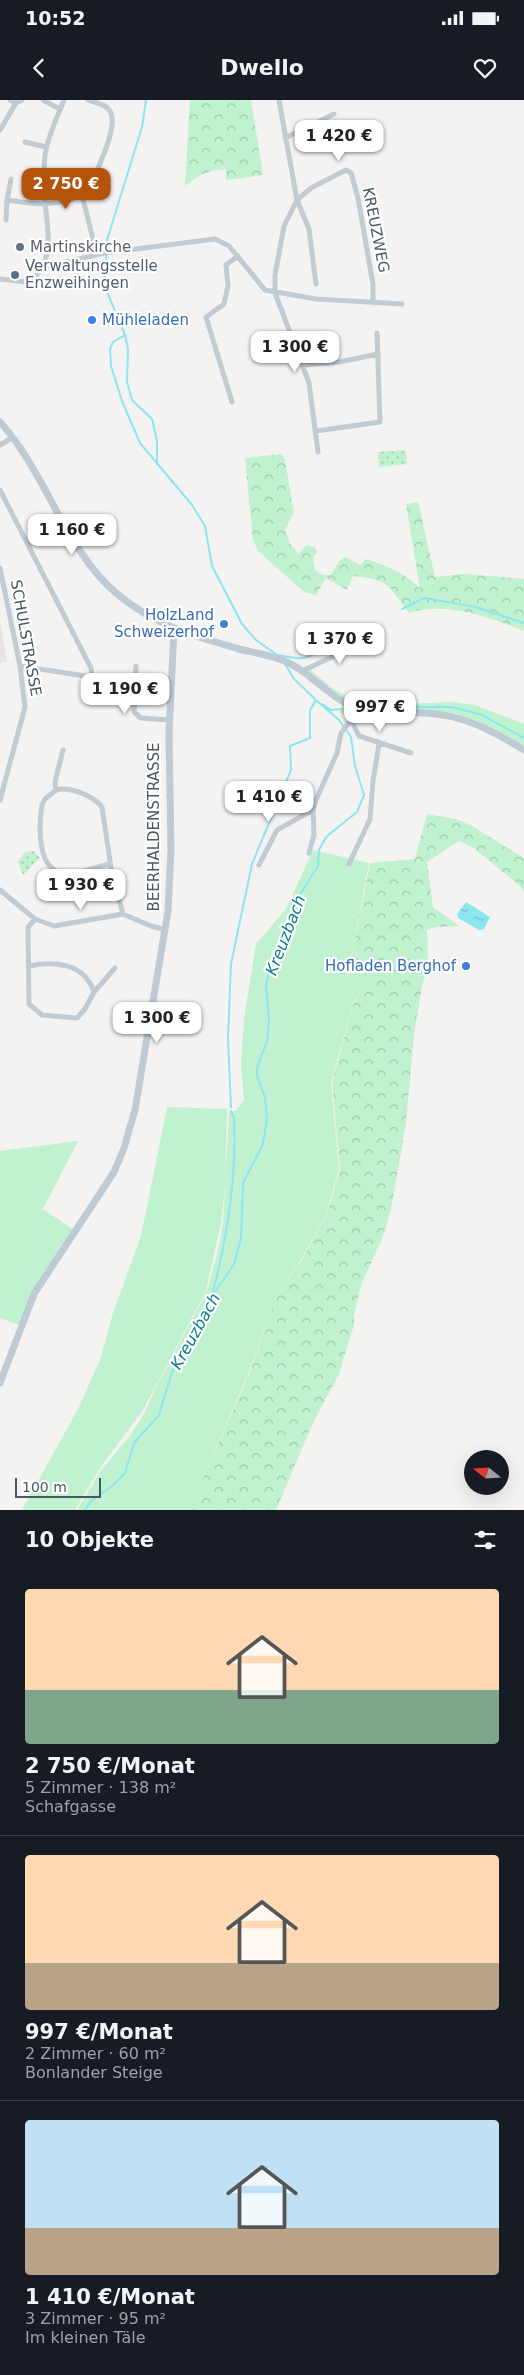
<!DOCTYPE html>
<html lang="de">
<meta charset="utf-8">
<style>
body{margin:0;font-family:"DejaVu Sans",sans-serif;background:#242831;color:#f1f3f6;height:100vh;display:flex;flex-direction:column;font-size:19px;white-space:nowrap}
*{box-sizing:border-box;margin:0}
p{font-size:16px;color:#9ea1a6}
.icon{flex:none;width:28px;height:28px;fill:none;stroke:currentColor;stroke-width:2;stroke-linecap:round;stroke-linejoin:round}
.map{position:relative;height:1410px;overflow:hidden}
.drawer{display:flex;flex-direction:column;background:#171b24;flex:1}
.drawer>*{flex:none}
.needle{width:32px;rotate:288deg}
.fabs{position:absolute;left:464px;top:1350px;display:grid;gap:10px}
.fabs a{display:grid;place-items:center;width:45px;height:45px;border-radius:50%;background:#171b24;box-shadow:0 5px 20px #0002;font-size:25px}
.scale{position:absolute;left:15px;bottom:12px;width:86px;box-sizing:border-box;padding-left:5px;border:2px solid #495861;border-top:0;font-size:14px;line-height:18px;white-space:nowrap;color:#495861;-webkit-text-stroke:4px #fff;paint-order:stroke}
.price{position:absolute;translate:-50% -42px;padding:0 11px;border-radius:10px;background:#fff;color:#222;font-size:16px;line-height:32px;filter:drop-shadow(0 1px 2px #0008)}
.price::after{content:'';position:absolute;left:50%;top:30px;width:15px;height:11px;margin-left:-8px;background:inherit;clip-path:polygon(0 0,100% 0,50% 100%)}
.price.selected{background:#b45309;color:#fff}
ul{padding:0;list-style:none}
li{display:grid;align-content:center;gap:10px;height:265px;padding:0 25px}
li+li{border-top:1px solid #363941}
li span{display:grid;place-items:center;height:155px;border-radius:5px;color:#555}
li>.icon{margin-inline-start:auto}
span .icon{width:90px;height:90px;fill:#fffc;stroke-width:1}
li b{font-size:21px}
h2{display:flex;justify-content:space-between;align-items:center;height:60px;padding:0 25px;font-size:21px}
.status{display:flex;justify-content:space-between;align-items:center;height:35px;padding:0 25px;background:#171b24;direction:ltr}
.status svg{height:14px;fill:currentColor}
header{display:flex;justify-content:space-between;align-items:center;height:65px;padding:0 25px;background:#171b24;font-size:22px;font-weight:700}
.map>svg:first-child{display:block}
.education{fill:#e6e3e5}
.green{fill:#c0f2cf}
.forest{fill:url(#forest-crowns)}
.park{fill:url(#park-dots)}
.water{fill:url(#water-ripples)}
.lines{fill:none;stroke-linecap:round;stroke-linejoin:round}
.stream{stroke:#8ce6f1;stroke-width:2}
.street{stroke:#c0cbd2;stroke-width:5}
.secondary{stroke:#becbd4;stroke-width:7}
.worship-dot{fill:#6b7280;stroke:#fff;stroke-width:2}
.service-dot{fill:#5c6f8a;stroke:#fff;stroke-width:2}
.shop-dot{fill:#3f7fe0;stroke:#fff;stroke-width:2}
.labels{text-anchor:middle;stroke-width:4.5;stroke-linejoin:round;paint-order:stroke}
.street-label{font-size:15px;fill:#495861;stroke:#fff}
.worship-label{font-size:15px;fill:#5b616d;stroke:#fff;text-anchor:start}
.service-label{font-size:15px;fill:#4e5e75;stroke:#fff;text-anchor:start}
.shop-label{font-size:15px;fill:#366cbe;stroke:#fff;text-anchor:end}
.water-label{font-size:16px;font-style:italic;fill:#087f8e;stroke:#fff}
</style>
<div class="status"><b>10:52</b><svg viewBox="0 0 49 12"><path d="M0 12V9h3v3zM5 12V6h3v6zM10 12V3h3v9zM15 12V0h3v12zM26 1h20v11H26zM47 4h2v5h-2z"/></svg></div>
<header><svg class="icon" aria-label="back" viewBox="0 0 24 24"><path d="M15 5l-7 7 7 7"/></svg>Dwello<svg class="icon" aria-label="heart" viewBox="0 0 24 24"><path d="M12 20l-8-8c-3-5 5-10 8-4 3-6 11-1 8 4z"/></svg></header>
<div class="map">
<svg width="524" height="1410" viewBox="0 0 524 1410">
<defs>
<pattern id="forest-crowns" width="20" height="18" patternUnits="userSpaceOnUse" patternTransform="scale(1.25)"><rect width="20" height="18" fill="#c0f2cf"/><path d="M2 6a3 3 0 1 1 6 0M12 15a3 3 0 1 1 6 0" fill="none" stroke="#9ec7ab"/></pattern>
<pattern id="park-dots" width="8" height="8" patternUnits="userSpaceOnUse" patternTransform="scale(1.25)"><rect width="8" height="8" fill="#c0f2cf"/><path d="M2 2h.1M6 6h.1" fill="none" stroke="#9ec7ab" stroke-width="1.8" stroke-linecap="round"/></pattern>
<pattern id="water-ripples" width="26" height="14" patternUnits="userSpaceOnUse" patternTransform="scale(1.25)"><rect width="26" height="14" fill="#8ce6f1"/><path d="M2 4q2-2 4 0t4 0M15 11q2-2 4 0t4 0" fill="none" stroke="#74bdc7"/></pattern>
</defs>
<rect width="100%" height="100%" fill="#f5f2f2"/>
<path class="education" d="M0,522L7,561L0,563Z"/>
<path class="green" d="M310,569C328,586 348,601 373,605L454,602L475,605L524,624V647L484,625L458,614L445,612L399,614L369,622L339,613L345,599L306,572Z
M313,750L369,763L350,864L365,871L362,890L354,901L331,982L339,1070L326,1115L302,1158L277,1196L249,1272L189,1410H77L102,1369L131,1334L145,1312L156,1287L207,1191L218,1151L223,1123L229,1011H236L244,1000L241,964L244,919L256,844L286,809Z
M167,1007L227,1009L225,1085L221,1123L206,1191L143,1310L100,1368L75,1410H22L78,1309L100,1260L113,1213L141,1136Z
M78,1041L43,1109L74,1130L19,1225L0,1218V1051Z"/>
<path class="forest" d="M190,0H251L263,75L226,80V69C208,70 199,75 185,86Z
M282,354L285,360L294,413L285,429L290,444L299,454L306,445L315,447L317,452L313,457L315,470L323,475H331L339,461L345,457L361,465L365,459C386,465 404,473 420,488L406,404L418,402L435,477L464,474L524,479V531C488,517 447,501 409,513C387,484 390,480 353,476L347,490L326,478L316,495L304,492L258,451L253,440L245,358Z
M427,714L456,719L472,726L524,758V792L520,786L475,749L459,741L427,762L433,807L459,826L436,827L427,830L428,866L422,886L414,935L406,1023L391,1110L382,1139L361,1185L354,1214V1225L339,1274L312,1325L276,1410H189L250,1272L277,1196L303,1158L327,1114L340,1070L332,982L354,902L362,890L365,871L350,864L370,763L415,759Z"/>
<path class="park" d="M406,350L407,364L379,367L378,352Z
M34,751L40,758L23,775L18,762L25,752Z"/>
<path class="water" d="M466,802L490,817L484,829L479,830L458,818L457,814Z"/>
<g class="lines">
<path class="stream" d="M146,0L142,27L107,140L105,187L125,235L128,249L127,282L132,300L152,319L157,341V364
M125,235L113,242L110,249L111,266L122,301L140,343L192,405L205,426L212,466L242,524L256,540L277,555
M402,509L424,498L476,507L524,523
M332,543L356,531
M278,555C292,558 304,561 316,553
M285,564L294,579L316,600
M322,604L331,610L340,609
M383,607H452L482,615L524,638
M212,1196C227,1138 237,1077 234,1018L231,1011
M85,1410L91,1401L112,1386L125,1373L134,1343L159,1315L172,1272L196,1231L211,1198L234,1164L241,1139L243,1083L263,1044L267,1019L265,997L257,977V967L267,941L269,921L266,886L269,871L298,798L318,766L319,750L326,737L357,712L364,695L355,666L351,637L339,620L316,600L310,610V638L290,646L291,670L252,764L231,864L228,938L231,1007"/>
<path class="street" d="M10,0L16,3L22,0
M43,0L60,9
M279,0L297,100L309,129L316,184
M0,30L16,3
M285,38L334,14
M25,42L46,47
M11,79L7,100C31,104 62,108 84,93C94,79 118,30 111,13C107,4 96,3 88,0
M82,95L97,155
M6,120L7,100
M41,168L104,153L215,139L229,146L265,190L316,199L402,204
M0,179L27,182C59,165 46,121 44,93C43,80 44,67 45,55C48,35 57,18 64,0
M303,265L339,262L378,254
M232,302L206,217L224,204L228,186L226,165L238,156
M316,331L380,322L377,233
M0,345L13,337
M318,352L309,283L275,193V175L284,126L297,100L311,88L346,70L351,73L358,98L373,184V203
M0,390L91,568L92,577L20,566
M0,468L20,566L25,607L0,700
M136,566L134,612L141,618L169,620
M302,571L364,542L356,525
M355,608L351,620L359,636L411,653
M63,650L55,682L56,690C69,686 94,696 102,707L112,774L123,814
M56,690L45,699L42,705C39,724 36,771 64,773C79,774 95,767 110,764
M309,753L314,735L313,710L316,700L337,653L341,633L351,620
M349,764L370,719L373,681L379,644
M259,765L277,730L313,710
M0,790L35,819L54,826L123,814L151,826L166,830
M29,866C55,861 84,863 94,892L85,909L77,918L42,915L29,904L28,827L35,819
M94,892L115,868"/>
<path class="secondary" d="M0,322C45,371 66,451 116,493C154,525 193,536 239,549C255,553 272,555 287,562C317,576 329,601 366,611C384,616 404,612 423,613C462,614 491,630 524,650
M0,1283L34,1194L114,1072L124,1048L135,1010L168,811L171,750L169,634L174,530"/>
</g>
<circle class="worship-dot" cx="20" cy="147" r="5"/>
<circle class="service-dot" cx="15" cy="175" r="5"/>
<g class="shop-dot">
<circle cx="92" cy="220" r="5"/>
<circle cx="224" cy="524" r="5"/>
<circle cx="466" cy="866" r="5"/>
</g>
<g class="labels">
<g class="street-label">
<text transform="translate(376 130) rotate(79)" y="5">KREUZWEG</text>
<text transform="translate(26 538) rotate(80)" y="5">SCHULSTRASSE</text>
<text transform="translate(154 727) rotate(-90)" y="5">BEERHALDENSTRASSE</text>
</g>
<g class="worship-label">
<text x="30" y="152">Martinskirche</text>
</g>
<g class="service-label">
<text x="25" y="171">Verwaltungsstelle<tspan x="25" dy="17">Enzweihingen</tspan></text>
</g>
<g class="shop-label">
<text x="102" y="225" text-anchor="start">Mühleladen</text>
<text x="214" y="520">HolzLand<tspan x="214" dy="17">Schweizerhof</tspan></text>
<text x="456" y="871">Hofladen Berghof</text>
</g>
<g class="water-label">
<text transform="translate(285 835) rotate(-69)" y="6">Kreuzbach</text>
<text transform="translate(195 1231) rotate(-61)" y="6">Kreuzbach</text>
</g>
</g>
</svg>
<div class="fabs">
<a><svg class="needle" viewBox="-14 -14 28 28"><path d="M0-13l5 13h-10z" fill="#e53935"/><path d="M0 13l5-13h-10z" fill="#9ea1a6"/></svg></a>
</div>
<div class="scale">100 m</div>
<b class="price" style="left:339px;top:62px">1 420 €</b>
<b class="price selected" style="left:66px;top:110px">2 750 €</b>
<b class="price" style="left:295px;top:273px">1 300 €</b>
<b class="price" style="left:72px;top:456px">1 160 €</b>
<b class="price" style="left:340px;top:565px">1 370 €</b>
<b class="price" style="left:125px;top:615px">1 190 €</b>
<b class="price" style="left:380px;top:633px">997 €</b>
<b class="price" style="left:269px;top:723px">1 410 €</b>
<b class="price" style="left:81px;top:811px">1 930 €</b>
<b class="price" style="left:157px;top:944px">1 300 €</b>
</div>
<section class="drawer">
<h2>10 Objekte<svg class="icon" aria-label="filters" viewBox="0 0 24 24"><path d="M4 7h16M4 17h16"/><circle cx="9" cy="7" r="2"/><circle cx="15" cy="17" r="2"/></svg></h2>
<ul>
<li><span style="background:linear-gradient(#ffd9b3 65%,#7fa58c 0)"><svg class="icon" aria-label="home" viewBox="0 0 24 24"><path d="M3 11l9-7 9 7M6 9v11h12V9"/></svg></span><div><b>2 750 €/Monat</b><p>5 Zimmer · 138 m²</p><p>Schafgasse</p></div></li>
<li><span style="background:linear-gradient(#ffd9b3 70%,#b9a48a 0)"><svg class="icon" aria-label="home" viewBox="0 0 24 24"><path d="M3 11l9-7 9 7M6 9v11h12V9"/></svg></span><div><b>997 €/Monat</b><p>2 Zimmer · 60 m²</p><p>Bonlander Steige</p></div></li>
<li><span style="background:linear-gradient(#bfe0f5 70%,#b9a48a 0)"><svg class="icon" aria-label="home" viewBox="0 0 24 24"><path d="M3 11l9-7 9 7M6 9v11h12V9"/></svg></span><div><b>1 410 €/Monat</b><p>3 Zimmer · 95 m²</p><p>Im kleinen Täle</p></div></li>
</ul>
</section>
